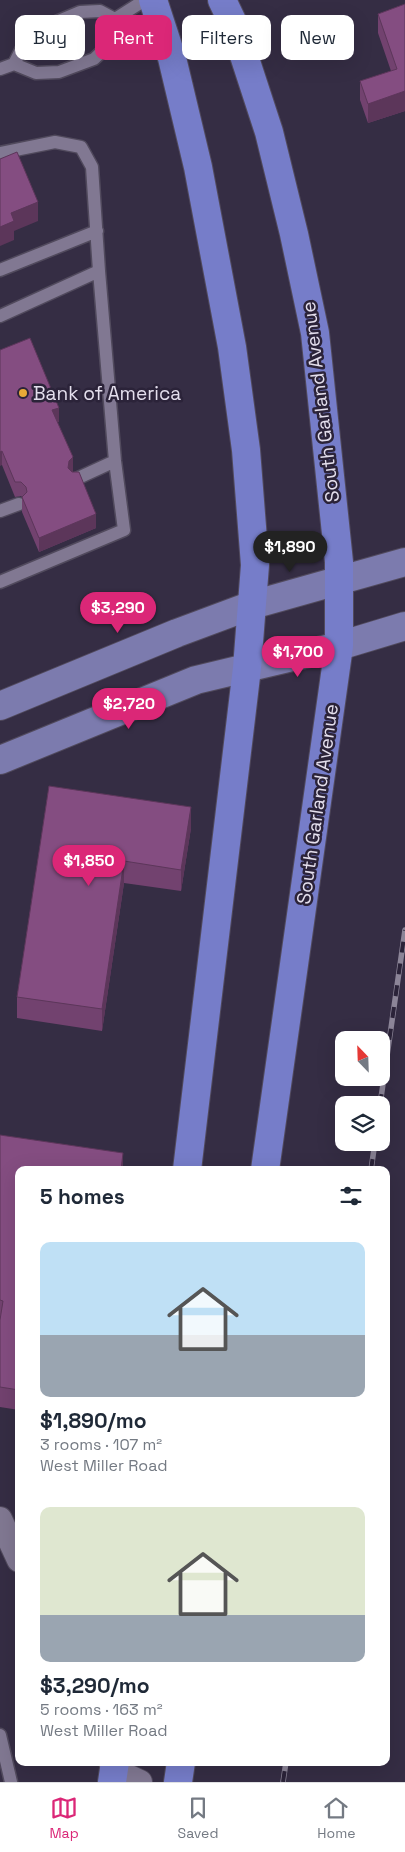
<!DOCTYPE html>
<meta charset="utf-8">
<style>
body{margin:0;font-family:"Space Grotesk",sans-serif;background:#f6f6f7;color:#1f2937;height:100vh;display:flex;flex-direction:column;font-size:19px;white-space:nowrap}
*{box-sizing:border-box;margin:0}
p{font-size:16px;color:#747a83}
.icon{flex:none;width:28px;height:28px;fill:none;stroke:currentColor;stroke-width:2;stroke-linecap:round;stroke-linejoin:round}
.map{position:relative;flex:1;overflow:hidden}
.drawer{position:absolute;left:15px;top:1166px;width:375px;height:600px;display:flex;flex-direction:column;background:#fff;border-radius:10px;box-shadow:0 5px 20px #0002}
.drawer>*{flex:none}
.banner{position:absolute;left:15px;top:15px;width:375px;height:45px;display:flex;gap:10px}
.needle{width:32px;rotate:337deg}
.controls{position:absolute;left:335px;top:1031px;display:grid;gap:10px}
.controls a{display:grid;place-items:center;width:55px;height:55px;border-radius:10px;background:#fff;box-shadow:0 5px 20px #0002;font-size:25px}
.price{position:absolute;translate:-50% -42px;padding:0 11px;border-radius:18px;background:#db2777;color:#fff;font-size:16px;line-height:32px;filter:drop-shadow(0 1px 2px #0008)}
.price::after{content:'';position:absolute;left:50%;top:30px;width:15px;height:11px;margin-left:-8px;background:inherit;clip-path:polygon(0 0,100% 0,50% 100%)}
.price.on{background:#222;color:#fff}
ul{padding:0;list-style:none}
li{display:grid;align-content:center;gap:10px;height:265px;padding:0 25px}
li span{display:grid;place-items:center;height:155px;border-radius:10px;color:#555}
li>.icon{margin-inline-start:auto}
span .icon{width:90px;height:90px;fill:#fffc;stroke-width:1}
li b{font-size:21px}
h2{display:flex;justify-content:space-between;align-items:center;height:60px;padding:0 25px;font-size:21px}
.tag{padding:0 18px;border-radius:10px;background:#fff;box-shadow:0 5px 20px #0002;font-size:18px;line-height:45px}
.tag.on{background:#db2777;color:#fff}
.tabs{display:flex;justify-content:space-around;align-items:center;height:70px;border-top:1px solid #e0e1e3;background:#fff;font-size:14px;color:#747a83}
.tabs a{display:grid;justify-items:center;gap:2px}
.tabs .on{color:#db2777}
.map>svg:first-child{display:block}
.lines{fill:none;stroke-linecap:round;stroke-linejoin:round}
.service-casing{stroke:#514a5d;stroke-width:15}
.minor-casing{stroke:#514a5d;stroke-width:26}
.secondary-casing{stroke:#514a5d;stroke-width:30}
.primary-casing{stroke:#514a5d;stroke-width:30}
.service{stroke:#817892;stroke-width:12}
.minor{stroke:#817892;stroke-width:24}
.secondary{stroke:#7c7bae;stroke-width:28}
.primary{stroke:#767dc9;stroke-width:28}
.rail-casing{stroke:#8c8598;stroke-width:5.5}
.rail{stroke:#2b2339;stroke-width:4;stroke-dasharray:11;stroke-linecap:butt}
.wall{fill:#72426f}
.shaded-wall{fill:#5c365a}
.building{fill:#844d81;stroke:#5c365a}
.poi-dot{fill:#e9aa38;stroke:#2b2339;stroke-width:2}
.labels{text-anchor:middle;stroke-width:5;stroke-linejoin:round;paint-order:stroke}
.poi-label{font-size:19px;fill:#e4dfed;stroke:#2b2339;text-anchor:start}
.street-label{font-size:19px;fill:#e4dfed;stroke:#2b2339}
</style>
<div class="map">
<svg width="405" height="1782" viewBox="0 0 405 1782">
<rect width="100%" height="100%" fill="#352d44"/>
<g class="lines">
<g class="service-casing">
<path id="service" d="M115,19L145,0
M14,64L36,73L59,72L94,59L113,41L115,19
M0,69L14,64L26,40L42,28L80,12L100,11L115,19
M0,153L55,142L81,147L92,167L99,271
M0,270L97,231
M0,316L99,271L115,461L124,530L0,582
M76,479L115,461
M0,511L19,504
M0,1735L11,1782"/>
</g>
<g class="minor-casing">
<path id="minor" d="M0,1519L19,1560
M111,1762L114,1770L140,1782"/>
</g>
<g class="secondary-casing">
<path id="secondary" d="M0,706L177,633L252,605L405,562
M0,760L196,680L339,646L405,626"/>
</g>
<g class="primary-casing">
<path id="primary" d="M153,0L172,58L198,167L232,347L246,450L255,565L247,668L187,1170
M222,0L234,25L269,132L294,234L315,333L339,562V646L265,1170
M112,1782L115,1762
M178,1782L181,1762"/>
</g>
<use href="#service" class="service"/>
<use href="#minor" class="minor"/>
<use href="#secondary" class="secondary"/>
<use href="#primary" class="primary"/>
<g class="rail-casing">
<path id="rail" d="M380,1105L405,930
M371,1170L375,1142
M283,1782L286,1762"/>
</g>
<use href="#rail" class="rail"/>
</g>
<path class="wall" d="M405,4V111L368,123L360,100V81L391,71L378,33V14Z
M0,350L59,422H57L73,472L96,528L39,552L22,512V497L21,496L15,497L2,465Z
M49,786L191,828L181,891L124,883L102,1031L17,1018V997Z
M0,1135L123,1170H19V1410L0,1407Z"/>
<path class="shaded-wall" d="M405,91V111L368,123V104Z
M38,202V221L14,231V240L0,246V227L11,213Z
M59,408V422L52,425V410Z
M2,451V465L0,466V452Z
M73,457V472L69,475L68,468L69,461Z
M96,514V528L39,552V538Z
M191,807V828L181,891V870Z
M124,861V883L102,1031V1009Z
M123,1153V1170H121Z"/>
<path class="building" d="M405,4V91L368,104L360,81L397,69L378,14Z
M17,152L38,202L11,213L14,221L0,227V159Z
M30,338L59,408L52,410L73,457L69,461L68,468L72,472H79L96,514L39,538L22,497L27,492L26,487L21,482H15L2,451L0,452V350Z
M49,786L191,807L181,870L124,861L102,1009L17,997Z
M0,1135L123,1153L121,1170H19V1390L0,1387V1320L3,1301L0,1300Z"/>
<circle class="poi-dot" cx="23" cy="393" r="5"/>
<g class="labels">
<g class="poi-label">
<text x="33" y="400">Bank of America</text>
</g>
<g class="street-label">
<text transform="translate(320 402) rotate(-97)" y="7">South Garland Avenue</text>
<text transform="translate(317 804) rotate(-82)" y="7">South Garland Avenue</text>
</g>
</g>
</svg>
<div class="controls">
<a><svg class="needle" viewBox="-14 -14 28 28"><path d="M0-13l5 13h-10z" fill="#e53935"/><path d="M0 13l5-13h-10z" fill="#747a83"/></svg></a>
<a><svg class="icon" aria-label="layers" viewBox="0 0 24 24"><path d="M12 4l9 5-9 5-9-5zM3 14l9 5 9-5"/></svg></a>
</div>
<b class="price on" style="left:290px;top:573px">$1,890</b>
<b class="price" style="left:118px;top:634px">$3,290</b>
<b class="price" style="left:298px;top:678px">$1,700</b>
<b class="price" style="left:129px;top:730px">$2,720</b>
<b class="price" style="left:89px;top:887px">$1,850</b>
<div class="banner">
<a class="tag">Buy</a>
<a class="tag on">Rent</a>
<a class="tag">Filters</a>
<a class="tag">New</a>
</div>
<section class="drawer">
<h2>5 homes<svg class="icon" aria-label="filters" viewBox="0 0 24 24"><path d="M4 7h16M4 17h16"/><circle cx="9" cy="7" r="2"/><circle cx="15" cy="17" r="2"/></svg></h2>
<ul>
<li><span style="background:linear-gradient(#bfe0f5 60%,#9aa5b1 0)"><svg class="icon" aria-label="home" viewBox="0 0 24 24"><path d="M3 11l9-7 9 7M6 9v11h12V9"/></svg></span><div><b>$1,890/mo</b><p>3 rooms · 107 m²</p><p>West Miller Road</p></div></li>
<li><span style="background:linear-gradient(#dfe7d0 70%,#9aa5b1 0)"><svg class="icon" aria-label="home" viewBox="0 0 24 24"><path d="M3 11l9-7 9 7M6 9v11h12V9"/></svg></span><div><b>$3,290/mo</b><p>5 rooms · 163 m²</p><p>West Miller Road</p></div></li>
</ul>
</section>
</div>
<nav class="tabs">
<a class="on"><svg class="icon" aria-label="map" viewBox="0 0 24 24"><path d="M3 6l6-2 6 2 6-2v14l-6 2-6-2-6 2zM9 4v14M15 6v14"/></svg>Map</a>
<a><svg class="icon" aria-label="saved" viewBox="0 0 24 24"><path d="M7 4h10v16l-5-4-5 4z"/></svg>Saved</a>
<a><svg class="icon" aria-label="home" viewBox="0 0 24 24"><path d="M3 11l9-7 9 7M6 9v11h12V9"/></svg>Home</a>
</nav>
